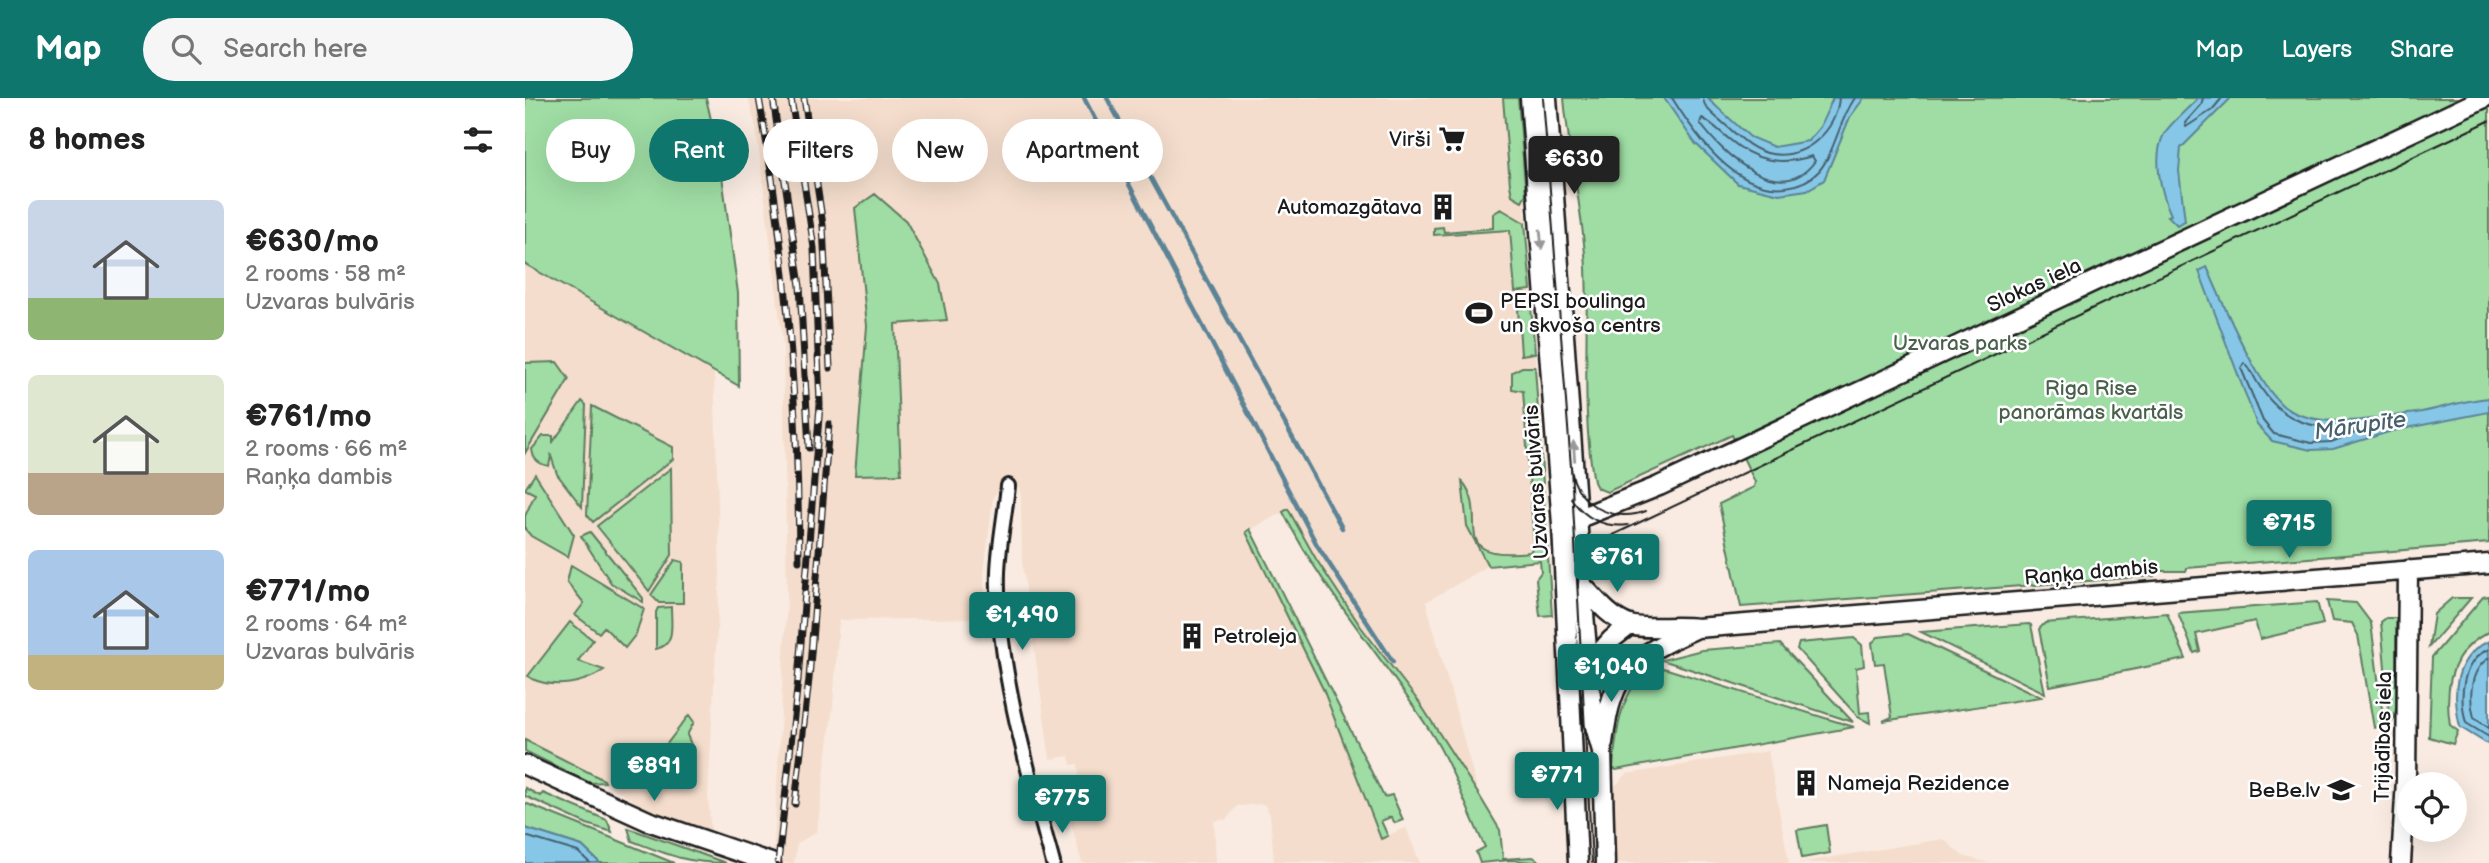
<!DOCTYPE html>
<meta charset="utf-8">
<style>
body{margin:0;font-family:"Balsamiq Sans",sans-serif;background:#f6f6f6;color:#222;height:100vh;display:flex;flex-direction:column;font-size:26px;white-space:nowrap}
*{box-sizing:border-box;margin:0}
p{font-size:23px;color:#767676}
.icon{flex:none;width:38px;height:38px;fill:none;stroke:currentColor;stroke-width:2;stroke-linecap:round;stroke-linejoin:round}
.map{position:relative;flex:1;overflow:hidden}
.panel{display:flex;flex-direction:column;background:#fff;width:525px}
.panel>*{flex:none}
.top-card{position:absolute;left:21px;top:21px;width:665px;height:63px;display:flex;gap:14px}
.fabs{position:absolute;left:1872px;top:674px;display:grid;gap:14px}
.fabs a{display:grid;place-items:center;width:70px;height:70px;border-radius:50%;background:#fff;box-shadow:0 7px 28px #0002;font-size:35px}
.price{position:absolute;translate:-50% -60px;padding:0 16px;border-radius:7px;background:#0f766e;color:#fff;font-size:23px;line-height:46px;filter:drop-shadow(0 2px 4px #0008)}
.price::after{content:'';position:absolute;left:50%;top:42px;width:21px;height:16px;margin-left:-10px;background:inherit;clip-path:polygon(0 0,100% 0,50% 100%)}
.price.selected{background:#222;color:#fff}
ul{padding:0;list-style:none}
li{display:flex;align-items:center;gap:21px;height:175px;padding:0 28px}
li span{display:grid;place-items:center;flex:none;width:196px;height:140px;border-radius:10px;color:#555}
li>.icon{margin-inline-start:auto}
span .icon{width:84px;height:84px;fill:#fffc;stroke-width:1}
li b{font-size:30px}
h2{display:flex;justify-content:space-between;align-items:center;height:84px;padding:0 28px;font-size:30px}
.chip{padding:0 24px;border-radius:32px;background:#fff;box-shadow:0 7px 28px #0002;font-size:24px;line-height:63px}
.chip.selected{background:#0f766e;color:#fff}
header{display:flex;align-items:center;gap:42px;box-sizing:border-box;height:98px;padding:0 35px;background:#0f766e;color:#fff}
header strong{font-size:33px}
nav{display:flex;gap:38px;margin-inline-start:auto;font-size:24px}
.search{width:490px;height:63px;background:#f6f6f6;display:flex;align-items:center;gap:18px;box-sizing:border-box;padding:0 24px;border-radius:38px;color:#767676;font-size:26px}
main{display:flex;flex:1;min-height:0}
.map>svg:first-child{display:block}
.built{fill:#f4ddcc;fill-rule:evenodd}
.green{fill:#9fdda4;stroke:#5e7c60;stroke-width:2}
.water{fill:#86c7e7;stroke:#5c8396;stroke-width:2}
.lines{fill:none;stroke-linecap:round;stroke-linejoin:round}
.shore{stroke:#46606d;stroke-width:2}
.stream{stroke:#5c8396;stroke-width:4.5}
.street-casing{stroke:#1c1c1c;stroke-width:18}
.secondary-casing{stroke:#1c1c1c;stroke-width:23}
.street{stroke:#fff;stroke-width:12}
.secondary{stroke:#fff;stroke-width:18}
.tram{stroke:#1c1c1c;stroke-width:2}
.rail-casing{stroke:#1c1c1c;stroke-width:7}
.rail{stroke:#fff;stroke-width:4.5;stroke-dasharray:13;stroke-linecap:butt}
.oneway{fill:#999}
.labels{text-anchor:middle;stroke-width:5;stroke-linejoin:round;paint-order:stroke}
.poi-label{font-size:21px;fill:#1c1c1c;stroke:#fff;text-anchor:end}
.street-label{font-size:21px;fill:#1c1c1c;stroke:#fff}
.park-label{font-size:21px;fill:#4a604c;stroke:#fff}
.water-label{font-size:23px;font-style:italic;fill:#46606d;stroke:#fff}
</style>
<header>
<strong>Map</strong>
<div class="search"><svg class="icon" aria-label="search" viewBox="0 0 24 24"><circle cx="10" cy="10" r="6"/><path d="M15 15l6 6"/></svg>Search here</div>
<nav><a>Map</a><a>Layers</a><a>Share</a></nav>
</header>
<main>
<section class="panel">
<h2>8 homes<svg class="icon" aria-label="filters" viewBox="0 0 24 24"><path d="M4 7h16M4 17h16"/><circle cx="9" cy="7" r="2"/><circle cx="15" cy="17" r="2"/></svg></h2>
<ul>
<li><span style="background:linear-gradient(#c9d6e8 70%,#8fb573 0)"><svg class="icon" aria-label="home" viewBox="0 0 24 24"><path d="M3 11l9-7 9 7M6 9v11h12V9"/></svg></span><div><b>€630/mo</b><p>2 rooms · 58 m²</p><p>Uzvaras bulvāris</p></div></li>
<li><span style="background:linear-gradient(#dfe7d0 70%,#b9a48a 0)"><svg class="icon" aria-label="home" viewBox="0 0 24 24"><path d="M3 11l9-7 9 7M6 9v11h12V9"/></svg></span><div><b>€761/mo</b><p>2 rooms · 66 m²</p><p>Raņķa dambis</p></div></li>
<li><span style="background:linear-gradient(#a9c7e8 75%,#c2b280 0)"><svg class="icon" aria-label="home" viewBox="0 0 24 24"><path d="M3 11l9-7 9 7M6 9v11h12V9"/></svg></span><div><b>€771/mo</b><p>2 rooms · 64 m²</p><p>Uzvaras bulvāris</p></div></li>
</ul>
</section>
<div class="map">
<svg width="1964" height="765" viewBox="0 0 1964 765">
<rect width="100%" height="100%" fill="#f9ebe1"/>
<filter id="ink" filterUnits="userSpaceOnUse"><feTurbulence type="fractalNoise" baseFrequency=".0143" numOctaves="2"/><feDisplacementMap in="SourceGraphic" scale="14" xChannelSelector="R" yChannelSelector="G"/><feConvolveMatrix kernelMatrix="1 2 1 2 8 2 1 2 1" color-interpolation-filters="sRGB"/></filter>
<g filter="url(#ink)">
<path class="built" d="M0,0L189,273L195,476L183,698L186,734L120,710L80,685H65L0,653Z
M223,0H992L1024,462L963,468L901,504L954,697L894,604L836,529L791,461L764,411L721,434L798,591L856,740L881,730L895,765L749,763L745,716L739,706L712,708L702,721L689,723L691,765H557L538,695L543,687L555,684L553,666L546,667L544,658L525,661L497,463L496,399L494,389L483,388L476,390L468,399L459,476L460,520L314,522L308,608L292,733L272,746L269,765H248L262,498L258,246L231,29ZM342,228L376,376L330,377Z
M1243,653L1264,765H1092L1086,692L1102,676Z
M1418,741L1438,758L1464,765H1272Z"/>
<path class="green" d="M0,0H181L194,56L213,195L214,288L0,166Z
M978,0H993L1001,96L997,103L987,97L985,87Z
M1039,0H1964V445L1662,470L1661,473H1628L1629,478L1216,509L1194,406L1229,389L1230,384L1207,337L1082,394L1072,390L1069,384C1056,314 1064,240 1061,170C1058,112 1044,57 1039,0Z
M350,96L381,123L415,186L422,222L370,226L376,376L330,377L342,228L330,110Z
M976,111L1000,125L1006,192L990,194L985,132L909,137V130L918,129L919,134L968,130V116Z
M1006,209L1010,255L996,257L993,211Z
M32,264L44,281L0,355V265Z
M997,269H1010L1027,517L1015,518L1011,481L1016,474L1015,463L963,468L942,428L937,383C968,419 917,464 1005,454L1009,447L998,293L987,291V274Z
M57,303L61,307L57,409L32,376L26,358L24,368C14,366 8,362 7,351L18,338H28V344Z
M67,308L148,349V361L68,424L62,417Z
M146,370L147,457L124,493L72,428Z
M10,376L49,437L43,459L6,438L0,431V418L10,396L0,391Z
M763,411L791,461L836,529L894,604L954,697L975,732L978,761L1008,759L1018,765L986,762L955,765L951,754L960,749C941,710 928,669 905,633C857,558 798,493 758,414Z
M725,431L859,699L867,697L878,722L870,725L866,719L856,723L863,738L856,741L798,591L721,434Z
M65,434L118,500V504L86,485L56,438Z
M150,462L158,464V505H134L126,497Z
M46,467L119,511L111,536L100,550L79,529L74,535L50,517L59,505L42,484Z
M1964,498V534C1926,552 1919,588 1925,627L1933,633L1928,646L1904,639L1907,559L1958,499Z
M1927,500H1946L1904,549L1909,516Z
M1802,503L1831,505L1846,525L1859,627L1849,630L1833,537L1827,525L1807,523Z
M1792,504L1798,526L1735,541L1730,523L1671,536L1675,553L1669,555L1653,515Z
M146,509C146,526 151,547 131,551V514L133,510Z
M1642,515L1661,561L1525,588L1514,531L1520,525Z
M1861,520H1871V610L1869,621L1865,626L1856,524Z
M45,524L68,542L53,563L79,572C59,586 30,591 7,581L3,578Z
M1506,527L1520,595L1396,534L1504,526Z
M1383,536L1516,599L1358,623L1367,619L1359,565L1350,566L1347,545L1353,539Z
M1329,540L1337,547L1339,568L1331,570L1335,615L1344,614L1345,625L1333,619L1272,551L1274,545Z
M1255,546L1328,624L1137,562L1177,552Z
M1127,568L1142,571L1329,629L1091,672L1088,670C1091,633 1095,592 1127,568Z
M164,617L169,624L162,637L168,651L139,677L122,672Z
M0,642L79,682L80,684L65,685L0,653Z
M0,690L15,698L18,695L82,722L87,734L62,726L0,698Z
M0,705L149,765H75L57,748L0,730Z
M1301,727L1305,755L1277,760L1272,732Z
M103,730L201,765C161,765 144,757 107,743Z"/>
<path class="water" d="M1139,0H1182L1225,39L1249,49L1283,43L1295,29L1308,0H1339L1325,19L1299,82L1282,92L1254,96L1213,86L1170,45Z
M1673,0H1706L1656,50L1654,73L1660,123L1652,127L1643,118L1646,117C1636,95 1627,59 1639,36C1647,23 1663,11 1673,0Z
M1682,169C1696,201 1735,296 1764,312C1802,332 1851,320 1891,315C1915,311 1939,302 1964,300V314L1867,333L1808,351L1786,352L1747,343L1732,327L1674,173Z
M1964,543V647L1935,629C1927,595 1929,559 1964,543Z
M0,730L57,748L75,765H0Z"/>
<g class="lines">
<path class="shore" d="M1147,0C1171,38 1210,95 1261,89C1275,87 1285,83 1294,73C1310,54 1314,22 1330,0
M1178,0C1179,11 1189,17 1197,24C1212,37 1227,53 1247,56C1281,61 1311,33 1314,0
M1678,0L1676,7L1660,25L1661,29L1687,12L1697,0
M1177,20C1187,25 1195,34 1204,41C1229,63 1255,68 1287,58L1290,63C1256,110 1198,57 1175,25Z
M1719,265C1726,270 1729,280 1734,287C1756,323 1787,332 1828,330L1830,335L1806,344L1786,345L1749,336L1738,323L1716,270Z
M1964,551C1936,563 1934,599 1941,625L1964,639
M1964,560C1944,572 1944,601 1949,620L1964,630
M0,738L53,754L65,765"/>
<path class="stream" d="M559,0L792,447L868,564
M582,0L817,430"/>
<g class="street-casing">
<path id="street" d="M483,388C480,417 474,446 473,474C470,560 505,681 528,765"/>
</g>
<g class="secondary-casing">
<path id="secondary" d="M1005,0L1037,427L1053,765
M1022,0L1059,516L1068,621L1077,653L1080,765
M1037,427L1134,388L1959,0
M1058,488C1071,502 1086,521 1105,527C1119,532 1153,527 1172,530L1964,466
M1060,571L1087,541L1105,527
M1078,645C1087,571 1106,560 1172,530
M0,667L123,723L246,765
M1876,765L1881,682L1883,472"/>
</g>
<use href="#street" class="street"/>
<use href="#secondary" class="secondary"/>
<path class="tram" d="M1018,0L1046,369L1067,765
M1046,369C1049,406 1088,426 1121,413
M1046,400C1059,420 1079,430 1103,427
M1053,490C1052,462 1068,447 1092,435L1964,23"/>
<g class="rail-casing">
<path id="rail" d="M234,0C262,154 273,307 274,463
M248,0L275,188L284,350
M279,0L298,127L305,270
M270,706L284,581L304,326
M253,765L273,582L295,307L289,150L266,0"/>
</g>
<use href="#rail" class="rail"/>
</g>
<defs><path id="oneway-solid" d="M-6-.8H1V-3.2L6.5 0L1 3.2V.8H-6Z" transform="scale(1.75)"/></defs>
<g class="oneway">
<use href="#oneway-solid" transform="translate(1016 141) rotate(85)"/>
<use href="#oneway-solid" transform="translate(1049 353) rotate(-94)"/>
</g>
</g>
<defs>
<g id="supermarket-bare" transform="scale(2.1)"><path d="M-6-5.5h2.5l.6 2H6L4.5 2H-2.5L-4.4-4H-6ZM-1.5 3.2a1.3 1.3 0 1 0 .1 0ZM3 3.2a1.3 1.3 0 1 0 .1 0Z" fill="#1c1c1c" stroke="#fff" stroke-width="2.5" paint-order="stroke"/></g>
<g id="building-bare" transform="scale(2.1)"><path d="M-4-6H4V6H1V3H-1V6H-4ZM-2.5-4.3h1.7v1.8h-1.7ZM.8-4.3h1.7v1.8H.8ZM-2.5-1h1.7V.8h-1.7ZM.8-1h1.7V.8H.8Z" fill="#1c1c1c" stroke="#fff" stroke-width="2.5" paint-order="stroke"/></g>
<g id="stadium-bare" transform="scale(2.1)"><path d="M0-5a6.5 5 0 1 0 0 10a6.5 5 0 1 0 0-10ZM-3.5-1.8h7v3.6h-7Z" fill="#1c1c1c" stroke="#fff" stroke-width="2.5" paint-order="stroke"/></g>
<g id="school-bare" transform="scale(2.1)"><path d="M0-5L7-2L0 1L-7-2ZM-4 1L0 2.5L4 1V4Q0 6-4 4Z" fill="#1c1c1c" stroke="#fff" stroke-width="2.5" paint-order="stroke"/></g>
</defs>
<g fill-rule="evenodd">
<use href="#supermarket-bare" x="927" y="41"/>
<use href="#building-bare" x="918" y="109"/>
<use href="#stadium-bare" x="954" y="215"/>
<use href="#building-bare" x="667" y="538"/>
<use href="#building-bare" x="1281" y="685"/>
<use href="#school-bare" x="1816" y="692"/>
</g>
<g class="labels">
<g class="poi-label">
<text x="906" y="48">Virši</text>
<text x="897" y="116">Automazgātava</text>
<text x="975" y="210" text-anchor="start">PEPSI boulinga<tspan x="975" dy="24">un skvoša centrs</tspan></text>
<text x="688" y="545" text-anchor="start">Petroleja</text>
<text x="1302" y="692" text-anchor="start">Nameja Rezidence</text>
<text x="1795" y="699">BeBe.lv</text>
</g>
<g class="street-label">
<text transform="translate(1509 187) rotate(-25)" y="7">Slokas iela</text>
<text transform="translate(1011 384) rotate(-94)" y="7">Uzvaras bulvāris</text>
<text transform="translate(1566 474) rotate(-5)" y="7">Raņķa dambis</text>
<text transform="translate(1858 639) rotate(-89)" y="7">Trijādības iela</text>
</g>
<g class="park-label">
<text x="1435" y="252">Uzvaras parks</text>
<text x="1566" y="297">Riga Rise<tspan x="1566" dy="24">panorāmas kvartāls</tspan></text>
</g>
<g class="water-label">
<text transform="translate(1835 327) rotate(-8)" y="8">Mārupīte</text>
</g>
</g>
</svg>
<div class="fabs">
<a><svg class="icon" aria-label="locate" viewBox="0 0 24 24"><circle cx="12" cy="12" r="6"/><path d="M12 2v4M12 18v4M2 12h4M18 12h4"/></svg></a>
</div>
<b class="price selected" style="left:1049px;top:98px">€630</b>
<b class="price" style="left:1764px;top:462px">€715</b>
<b class="price" style="left:1092px;top:496px">€761</b>
<b class="price" style="left:497px;top:554px">€1,490</b>
<b class="price" style="left:1086px;top:606px">€1,040</b>
<b class="price" style="left:129px;top:705px">€891</b>
<b class="price" style="left:1032px;top:714px">€771</b>
<b class="price" style="left:537px;top:737px">€775</b>
<div class="top-card">
<a class="chip">Buy</a>
<a class="chip selected">Rent</a>
<a class="chip">Filters</a>
<a class="chip">New</a>
<a class="chip">Apartment</a>
</div>
</div>
</main>
